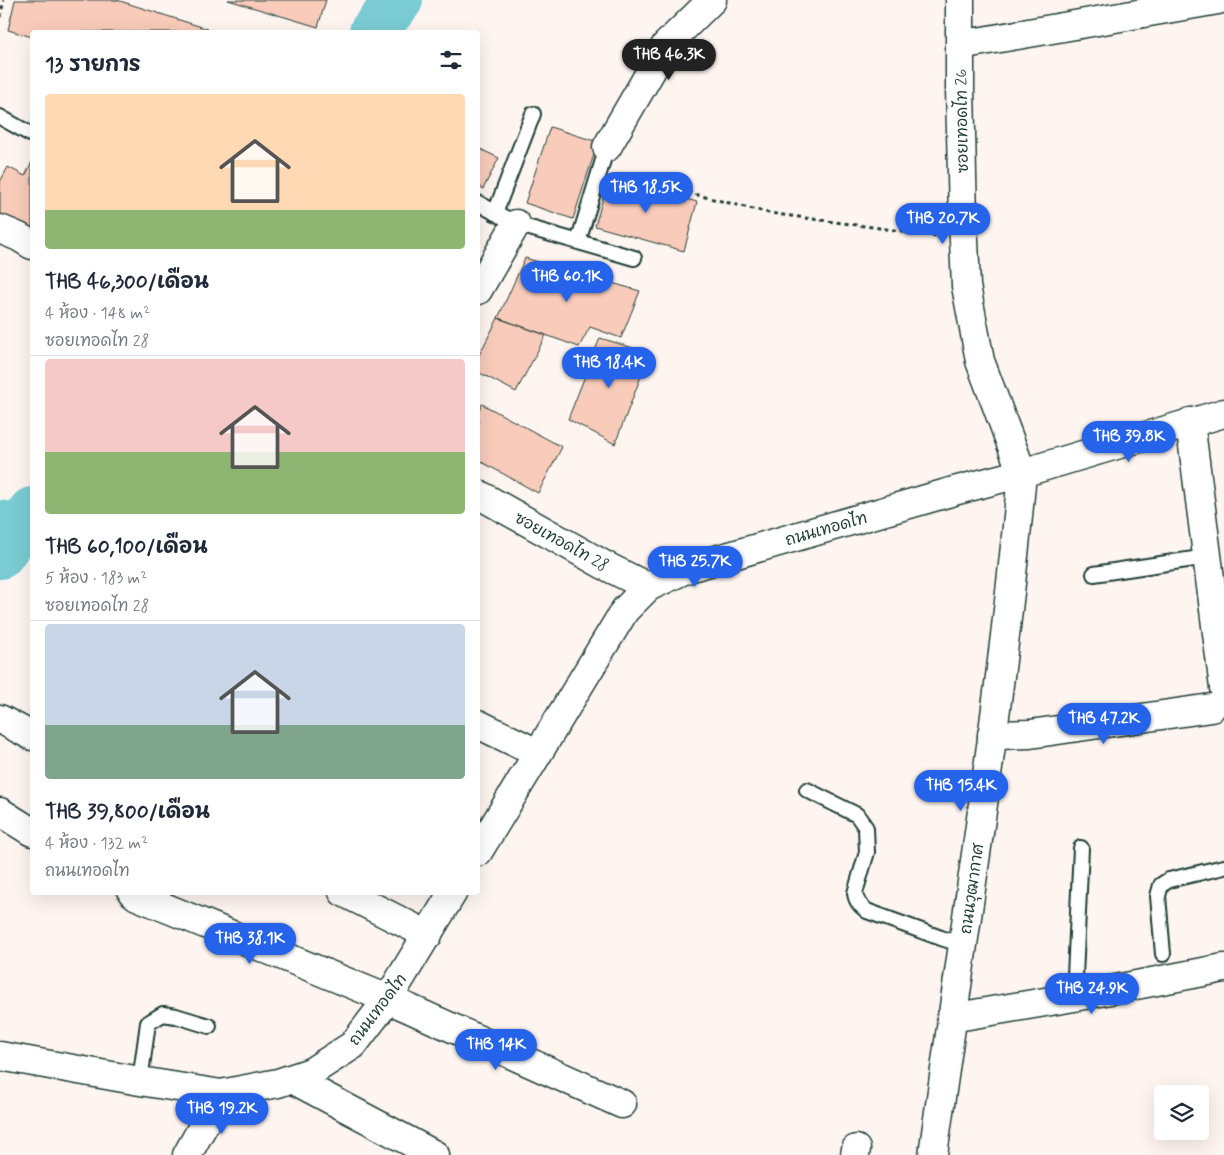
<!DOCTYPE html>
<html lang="th">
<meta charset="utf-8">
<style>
body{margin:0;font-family:Mynerve,"Playpen Sans Thai",sans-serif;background:#f2f2f3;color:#1f2937;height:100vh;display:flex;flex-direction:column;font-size:19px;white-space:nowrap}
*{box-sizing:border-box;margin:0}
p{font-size:16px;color:#747a83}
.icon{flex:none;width:28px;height:28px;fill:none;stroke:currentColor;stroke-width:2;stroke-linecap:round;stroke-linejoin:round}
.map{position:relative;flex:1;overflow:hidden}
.sheet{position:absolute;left:30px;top:30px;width:450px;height:865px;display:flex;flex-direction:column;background:#fff;border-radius:5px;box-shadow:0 5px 20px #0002}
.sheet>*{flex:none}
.tools{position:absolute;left:1154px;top:1085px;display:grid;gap:10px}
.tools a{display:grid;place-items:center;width:55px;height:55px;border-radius:5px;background:#fff;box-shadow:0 5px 20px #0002;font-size:25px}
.price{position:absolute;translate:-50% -42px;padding:0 11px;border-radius:18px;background:#2563eb;color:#fff;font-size:16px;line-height:32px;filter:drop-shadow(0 1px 2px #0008)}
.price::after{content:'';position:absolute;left:50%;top:30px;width:15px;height:11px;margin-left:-8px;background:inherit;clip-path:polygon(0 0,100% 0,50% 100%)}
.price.active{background:#222;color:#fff}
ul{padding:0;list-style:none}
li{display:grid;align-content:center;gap:10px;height:265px;padding:0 15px}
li+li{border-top:1px solid #e0e1e3}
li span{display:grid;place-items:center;height:155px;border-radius:5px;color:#555}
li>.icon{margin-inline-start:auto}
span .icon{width:90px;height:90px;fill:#fffc;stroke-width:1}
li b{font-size:21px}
h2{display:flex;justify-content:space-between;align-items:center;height:60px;padding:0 15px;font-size:21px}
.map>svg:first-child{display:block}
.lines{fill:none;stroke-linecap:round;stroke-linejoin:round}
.canal{stroke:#7acbd3;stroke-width:28}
.river{stroke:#7acbd3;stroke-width:48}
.building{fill:#f8cbba;stroke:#1f3d34}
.service-casing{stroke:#1f3d34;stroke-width:18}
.minor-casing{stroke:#1f3d34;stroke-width:31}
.secondary-casing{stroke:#1f3d34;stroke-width:31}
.path{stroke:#1f3d34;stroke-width:3;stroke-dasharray:4 4;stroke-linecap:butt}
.service{stroke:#fff;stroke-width:14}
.minor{stroke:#fff;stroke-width:28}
.secondary{stroke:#fff;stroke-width:28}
.labels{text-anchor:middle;stroke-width:4;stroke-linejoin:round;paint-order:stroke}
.street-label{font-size:16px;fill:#1f3d34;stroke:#fff}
</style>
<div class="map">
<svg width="1224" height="1155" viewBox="0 0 1224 1155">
<rect width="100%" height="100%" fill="#fef5f1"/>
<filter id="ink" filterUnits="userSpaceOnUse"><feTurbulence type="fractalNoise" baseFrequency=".02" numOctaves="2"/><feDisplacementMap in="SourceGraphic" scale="10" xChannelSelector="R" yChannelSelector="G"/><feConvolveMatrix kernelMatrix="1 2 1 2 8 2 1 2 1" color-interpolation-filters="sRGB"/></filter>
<g filter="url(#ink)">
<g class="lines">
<path class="canal" d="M0,514L27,519"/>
<path class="river" d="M373,32L399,0
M0,555L32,511"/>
</g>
<path class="building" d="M15,0H117L208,29L206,32H32V37L8,30Z
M228,0H326L318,27Z
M550,127L598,142L573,219L525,203Z
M478,148L499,158L483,189L478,186Z
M32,162V241L0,224V182L8,167L25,176Z
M609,177L697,202L684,251L595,226Z
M525,258L640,291L621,338L590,327L579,347L498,318Z
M498,318L546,335L516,392L478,372V357Z
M600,338L650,353L615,444L568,419Z
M482,404L562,447L538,493L478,460V412Z"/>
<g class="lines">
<g class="service-casing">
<path id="service" d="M0,117L32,135
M478,203L516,224L634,258
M495,213L533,114
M578,242L607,147
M1094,574L1207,557
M807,790L857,815L866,828L867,852L855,893C856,902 861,906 867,911L941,938L963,945
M1163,954L1158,896L1161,885L1169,880L1224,867
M1074,997L1081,848
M140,1081L148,1023L163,1014L176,1016L209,1026"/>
</g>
<g class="minor-casing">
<path id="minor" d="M960,0V88L963,218L966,286L980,361L1022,473
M960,45L1218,0
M607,147L666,45L712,0
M0,229L19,237L32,245
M478,290L516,224
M1190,422L1224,688
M478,494L604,565L648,587
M0,719L32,736
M478,724L537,753
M992,735L1030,734L1211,708
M0,812L32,832
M132,892L137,896L388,999L622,1104
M343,892L428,935
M951,1018L1074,997L1224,968
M292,1079L435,1155
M187,1155L221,1094
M855,1155L856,1149"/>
</g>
<g class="secondary-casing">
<path id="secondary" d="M478,852L625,610L648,587L688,568L954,491L1022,473L1224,413
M0,1056L140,1081L221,1094L278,1083L311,1072L353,1045L388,999L453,892
M933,1155C964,928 1002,701 1022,473"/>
</g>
<path class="path" d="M0,17L4,0
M618,175L769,213L938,236"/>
<use href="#service" class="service"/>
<use href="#minor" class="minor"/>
<use href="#secondary" class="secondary"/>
</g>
</g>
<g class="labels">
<g class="street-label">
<text transform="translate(961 121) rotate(-91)" y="6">ซอยเทอดไท 26</text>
<text transform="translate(826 528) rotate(-16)" y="6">ถนนเทอดไท</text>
<text transform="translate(562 541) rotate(29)" y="6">ซอยเทอดไท 28</text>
<text transform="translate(971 889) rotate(-82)" y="6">ถนนวุฒากาศ</text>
<text transform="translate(377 1009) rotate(-53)" y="6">ถนนเทอดไท</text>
</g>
</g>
</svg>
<div class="tools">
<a><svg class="icon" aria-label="layers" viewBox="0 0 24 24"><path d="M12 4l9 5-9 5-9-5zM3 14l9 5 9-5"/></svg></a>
</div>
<b class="price active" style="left:669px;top:81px">THB 46.3K</b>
<b class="price" style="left:646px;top:214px">THB 18.5K</b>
<b class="price" style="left:943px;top:245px">THB 20.7K</b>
<b class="price" style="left:567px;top:303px">THB 60.1K</b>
<b class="price" style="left:609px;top:389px">THB 18.4K</b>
<b class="price" style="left:1129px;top:463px">THB 39.8K</b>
<b class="price" style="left:695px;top:588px">THB 25.7K</b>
<b class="price" style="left:1104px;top:745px">THB 47.2K</b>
<b class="price" style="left:961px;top:812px">THB 15.4K</b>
<b class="price" style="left:250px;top:965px">THB 38.1K</b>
<b class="price" style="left:1092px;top:1015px">THB 24.9K</b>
<b class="price" style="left:496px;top:1071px">THB 14K</b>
<b class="price" style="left:222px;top:1135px">THB 19.2K</b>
<section class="sheet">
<h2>13 รายการ<svg class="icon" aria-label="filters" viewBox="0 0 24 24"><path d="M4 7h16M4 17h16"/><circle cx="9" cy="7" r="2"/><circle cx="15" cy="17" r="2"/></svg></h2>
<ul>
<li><span style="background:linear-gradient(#ffd9b3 75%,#8fb573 0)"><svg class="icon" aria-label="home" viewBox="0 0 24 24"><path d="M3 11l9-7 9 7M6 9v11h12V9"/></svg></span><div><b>THB 46,300/เดือน</b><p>4 ห้อง · 148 m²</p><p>ซอยเทอดไท 28</p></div></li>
<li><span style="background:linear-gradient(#f6c9c9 60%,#8fb573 0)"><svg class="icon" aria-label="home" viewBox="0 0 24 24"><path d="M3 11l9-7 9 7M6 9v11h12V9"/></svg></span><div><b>THB 60,100/เดือน</b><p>5 ห้อง · 183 m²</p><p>ซอยเทอดไท 28</p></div></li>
<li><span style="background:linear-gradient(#c9d6e8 65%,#7fa58c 0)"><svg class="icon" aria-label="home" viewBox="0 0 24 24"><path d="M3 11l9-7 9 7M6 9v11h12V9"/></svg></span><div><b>THB 39,800/เดือน</b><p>4 ห้อง · 132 m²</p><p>ถนนเทอดไท</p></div></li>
</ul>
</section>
</div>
